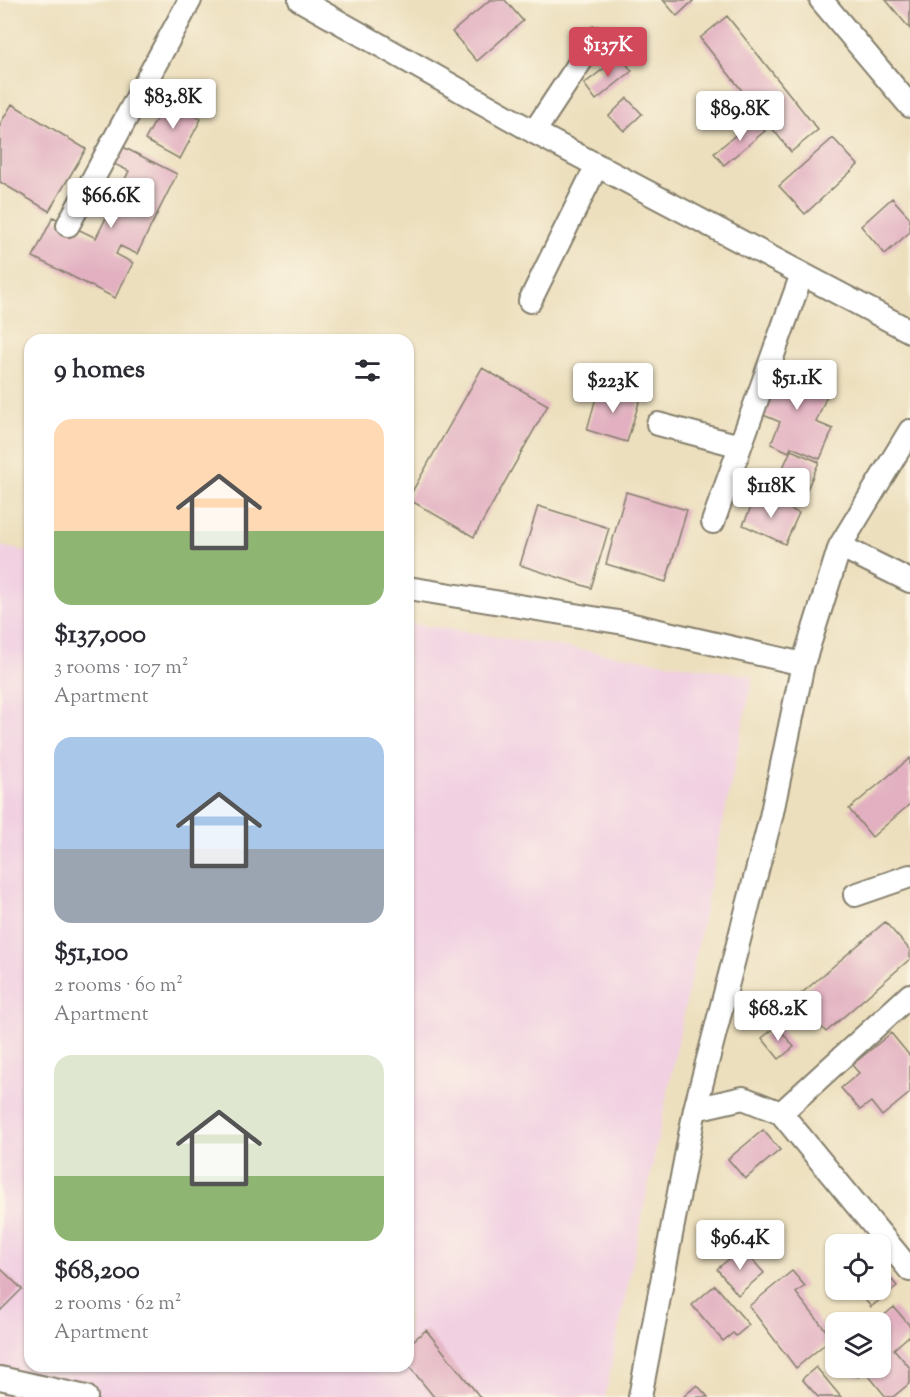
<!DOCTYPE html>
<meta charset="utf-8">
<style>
body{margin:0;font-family:"Sorts Mill Goudy",serif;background:#f2f2f3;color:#2b2b33;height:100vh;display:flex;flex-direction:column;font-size:22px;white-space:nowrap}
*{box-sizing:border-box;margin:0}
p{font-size:20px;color:#7c7c81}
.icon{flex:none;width:33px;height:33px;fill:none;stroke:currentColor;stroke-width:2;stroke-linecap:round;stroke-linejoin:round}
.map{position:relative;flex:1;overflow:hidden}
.drawer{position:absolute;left:24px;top:334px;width:390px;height:1038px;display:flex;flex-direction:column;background:#fff;border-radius:18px;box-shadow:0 2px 4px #0004}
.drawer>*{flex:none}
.controls{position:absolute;left:825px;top:1234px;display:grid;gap:12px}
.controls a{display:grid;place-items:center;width:66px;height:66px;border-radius:12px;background:#fff;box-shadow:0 2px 4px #0004;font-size:30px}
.price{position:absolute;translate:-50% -51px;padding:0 14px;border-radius:6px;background:#fff;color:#222;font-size:20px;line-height:39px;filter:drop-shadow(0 2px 3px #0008)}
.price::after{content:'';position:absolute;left:50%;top:36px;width:18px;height:14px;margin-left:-9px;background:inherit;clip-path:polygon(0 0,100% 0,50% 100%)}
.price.current{background:#d1495b;color:#fff}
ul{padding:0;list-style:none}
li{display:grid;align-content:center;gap:12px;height:318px;padding:0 30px}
li span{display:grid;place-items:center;height:186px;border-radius:18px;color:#555}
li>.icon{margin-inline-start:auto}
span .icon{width:108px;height:108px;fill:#fffc;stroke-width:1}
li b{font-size:26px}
h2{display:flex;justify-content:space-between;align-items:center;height:72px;padding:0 30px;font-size:26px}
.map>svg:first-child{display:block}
.built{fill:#f1d0e2}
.building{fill:#e2b0c1}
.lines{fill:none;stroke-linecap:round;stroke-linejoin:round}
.minor-casing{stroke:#847e6c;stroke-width:26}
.minor{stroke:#fff;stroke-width:22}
</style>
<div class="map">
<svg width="910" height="1397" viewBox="0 0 910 1397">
<rect width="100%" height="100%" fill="#fcf5e5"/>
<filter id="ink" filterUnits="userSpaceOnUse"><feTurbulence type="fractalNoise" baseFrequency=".0167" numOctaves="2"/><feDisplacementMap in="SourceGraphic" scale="12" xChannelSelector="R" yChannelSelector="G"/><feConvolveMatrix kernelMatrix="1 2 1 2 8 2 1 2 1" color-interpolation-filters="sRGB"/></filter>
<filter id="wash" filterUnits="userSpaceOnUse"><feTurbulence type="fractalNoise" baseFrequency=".008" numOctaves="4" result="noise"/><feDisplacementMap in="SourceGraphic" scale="24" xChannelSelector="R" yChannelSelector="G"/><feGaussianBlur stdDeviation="1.35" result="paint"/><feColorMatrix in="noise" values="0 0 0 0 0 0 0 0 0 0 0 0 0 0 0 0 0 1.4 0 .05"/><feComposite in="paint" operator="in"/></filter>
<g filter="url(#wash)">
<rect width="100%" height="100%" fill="#ecdfbd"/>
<path class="built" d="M0,546L30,552V1366H408V623L753,676L605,1397H0Z"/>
<g id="blocks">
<path class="building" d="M490,0H505L523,21L477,61L452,32Z
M663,0H694L677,16Z
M886,0H910V29Z
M727,16L818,130L791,152L700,38Z
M605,28L622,47L611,57L593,38Z
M620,56L632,71L596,100L584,84Z
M627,98L642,114L624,131L609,116Z
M166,101L201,119L180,159L145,140Z
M12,104L86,149L49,211L0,182V124Z
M755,119L765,131L724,165L714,153Z
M833,138L858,165L805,214L779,186Z
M123,147L177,174L137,254L120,246L116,254L133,263L115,298L33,257L53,217L96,238L129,171L114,164Z
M892,198L910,218V232L885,254L861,226Z
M792,366L832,383L816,422L833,429L820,459L791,447L789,452L771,444L780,422L756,412L772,372L786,378Z
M482,368L548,405L474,537L408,499Z
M599,387L640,399L627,442L587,430Z
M791,450L819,462L805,494L777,481Z
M626,492L687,510L666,582L606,564Z
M757,494L799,513L785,544L743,525Z
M538,506L609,528L591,588L520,565Z
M910,758V804L872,837L849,809Z
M885,922L910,950V959L826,1032L796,998Z
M777,1026L794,1047L779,1059L762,1038Z
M891,1033L910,1056V1093L882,1116L871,1102L860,1110L841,1088L859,1073L852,1065Z
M763,1130L780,1150L745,1179L728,1159Z
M742,1248L764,1273L738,1295L717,1269Z
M880,1266L897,1286L871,1307L857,1290H880Z
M0,1268L22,1289L0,1311Z
M792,1271L805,1286L796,1293L832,1338L796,1368L749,1306Z
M715,1285L749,1325L736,1336L733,1333L723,1341L692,1305Z
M894,1307L910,1326V1335L894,1349L910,1368V1383L893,1397H886L865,1371L858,1377L850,1368H880V1323H875Z
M426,1330L480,1397H434L408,1365V1345Z
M816,1367L841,1397H818L802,1379Z
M697,1385L708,1397H683Z"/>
</g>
</g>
<g filter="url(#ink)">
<use href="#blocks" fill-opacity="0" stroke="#847e6c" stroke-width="1.5"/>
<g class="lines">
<g class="minor-casing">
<path id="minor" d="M300,0L534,132L910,331
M821,0L910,106
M534,132L596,38
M68,225L190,0
M530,301L597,165
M658,424L740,446
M713,522L802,274
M840,546L910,581
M408,588L624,623L803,664
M855,895L910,876
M695,1109L743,1098L781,1113L910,1270
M781,1113L910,995
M0,1378L86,1397
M640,1397L695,1109L771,817L803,664L840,546L910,431"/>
</g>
<use href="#minor" class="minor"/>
</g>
</g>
</svg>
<div class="controls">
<a><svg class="icon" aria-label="locate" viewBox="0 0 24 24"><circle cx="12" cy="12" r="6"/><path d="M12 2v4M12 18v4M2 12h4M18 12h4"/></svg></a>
<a><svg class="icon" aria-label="layers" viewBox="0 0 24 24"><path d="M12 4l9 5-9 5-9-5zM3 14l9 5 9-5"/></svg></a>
</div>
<b class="price current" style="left:608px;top:78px">$137K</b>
<b class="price" style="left:173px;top:130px">$83.8K</b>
<b class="price" style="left:740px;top:142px">$89.8K</b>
<b class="price" style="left:111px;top:229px">$66.6K</b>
<b class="price" style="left:797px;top:411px">$51.1K</b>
<b class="price" style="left:613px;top:414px">$223K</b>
<b class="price" style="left:771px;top:519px">$118K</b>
<b class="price" style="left:778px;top:1042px">$68.2K</b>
<b class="price" style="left:740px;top:1271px">$96.4K</b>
<section class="drawer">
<h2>9 homes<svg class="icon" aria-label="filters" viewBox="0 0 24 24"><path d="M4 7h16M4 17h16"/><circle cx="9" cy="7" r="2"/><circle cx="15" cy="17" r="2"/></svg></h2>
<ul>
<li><span style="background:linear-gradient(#ffd9b3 60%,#8fb573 0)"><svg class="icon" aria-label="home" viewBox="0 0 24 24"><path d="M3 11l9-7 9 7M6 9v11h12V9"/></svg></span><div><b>$137,000</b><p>3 rooms · 107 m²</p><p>Apartment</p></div></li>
<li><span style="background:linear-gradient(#a9c7e8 60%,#9aa5b1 0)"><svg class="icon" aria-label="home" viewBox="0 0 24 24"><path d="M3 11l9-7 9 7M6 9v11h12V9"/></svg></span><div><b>$51,100</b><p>2 rooms · 60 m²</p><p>Apartment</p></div></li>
<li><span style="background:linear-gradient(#dfe7d0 65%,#8fb573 0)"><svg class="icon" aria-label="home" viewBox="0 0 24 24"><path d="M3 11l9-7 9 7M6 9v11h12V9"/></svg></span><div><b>$68,200</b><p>2 rooms · 62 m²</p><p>Apartment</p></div></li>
</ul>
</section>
</div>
